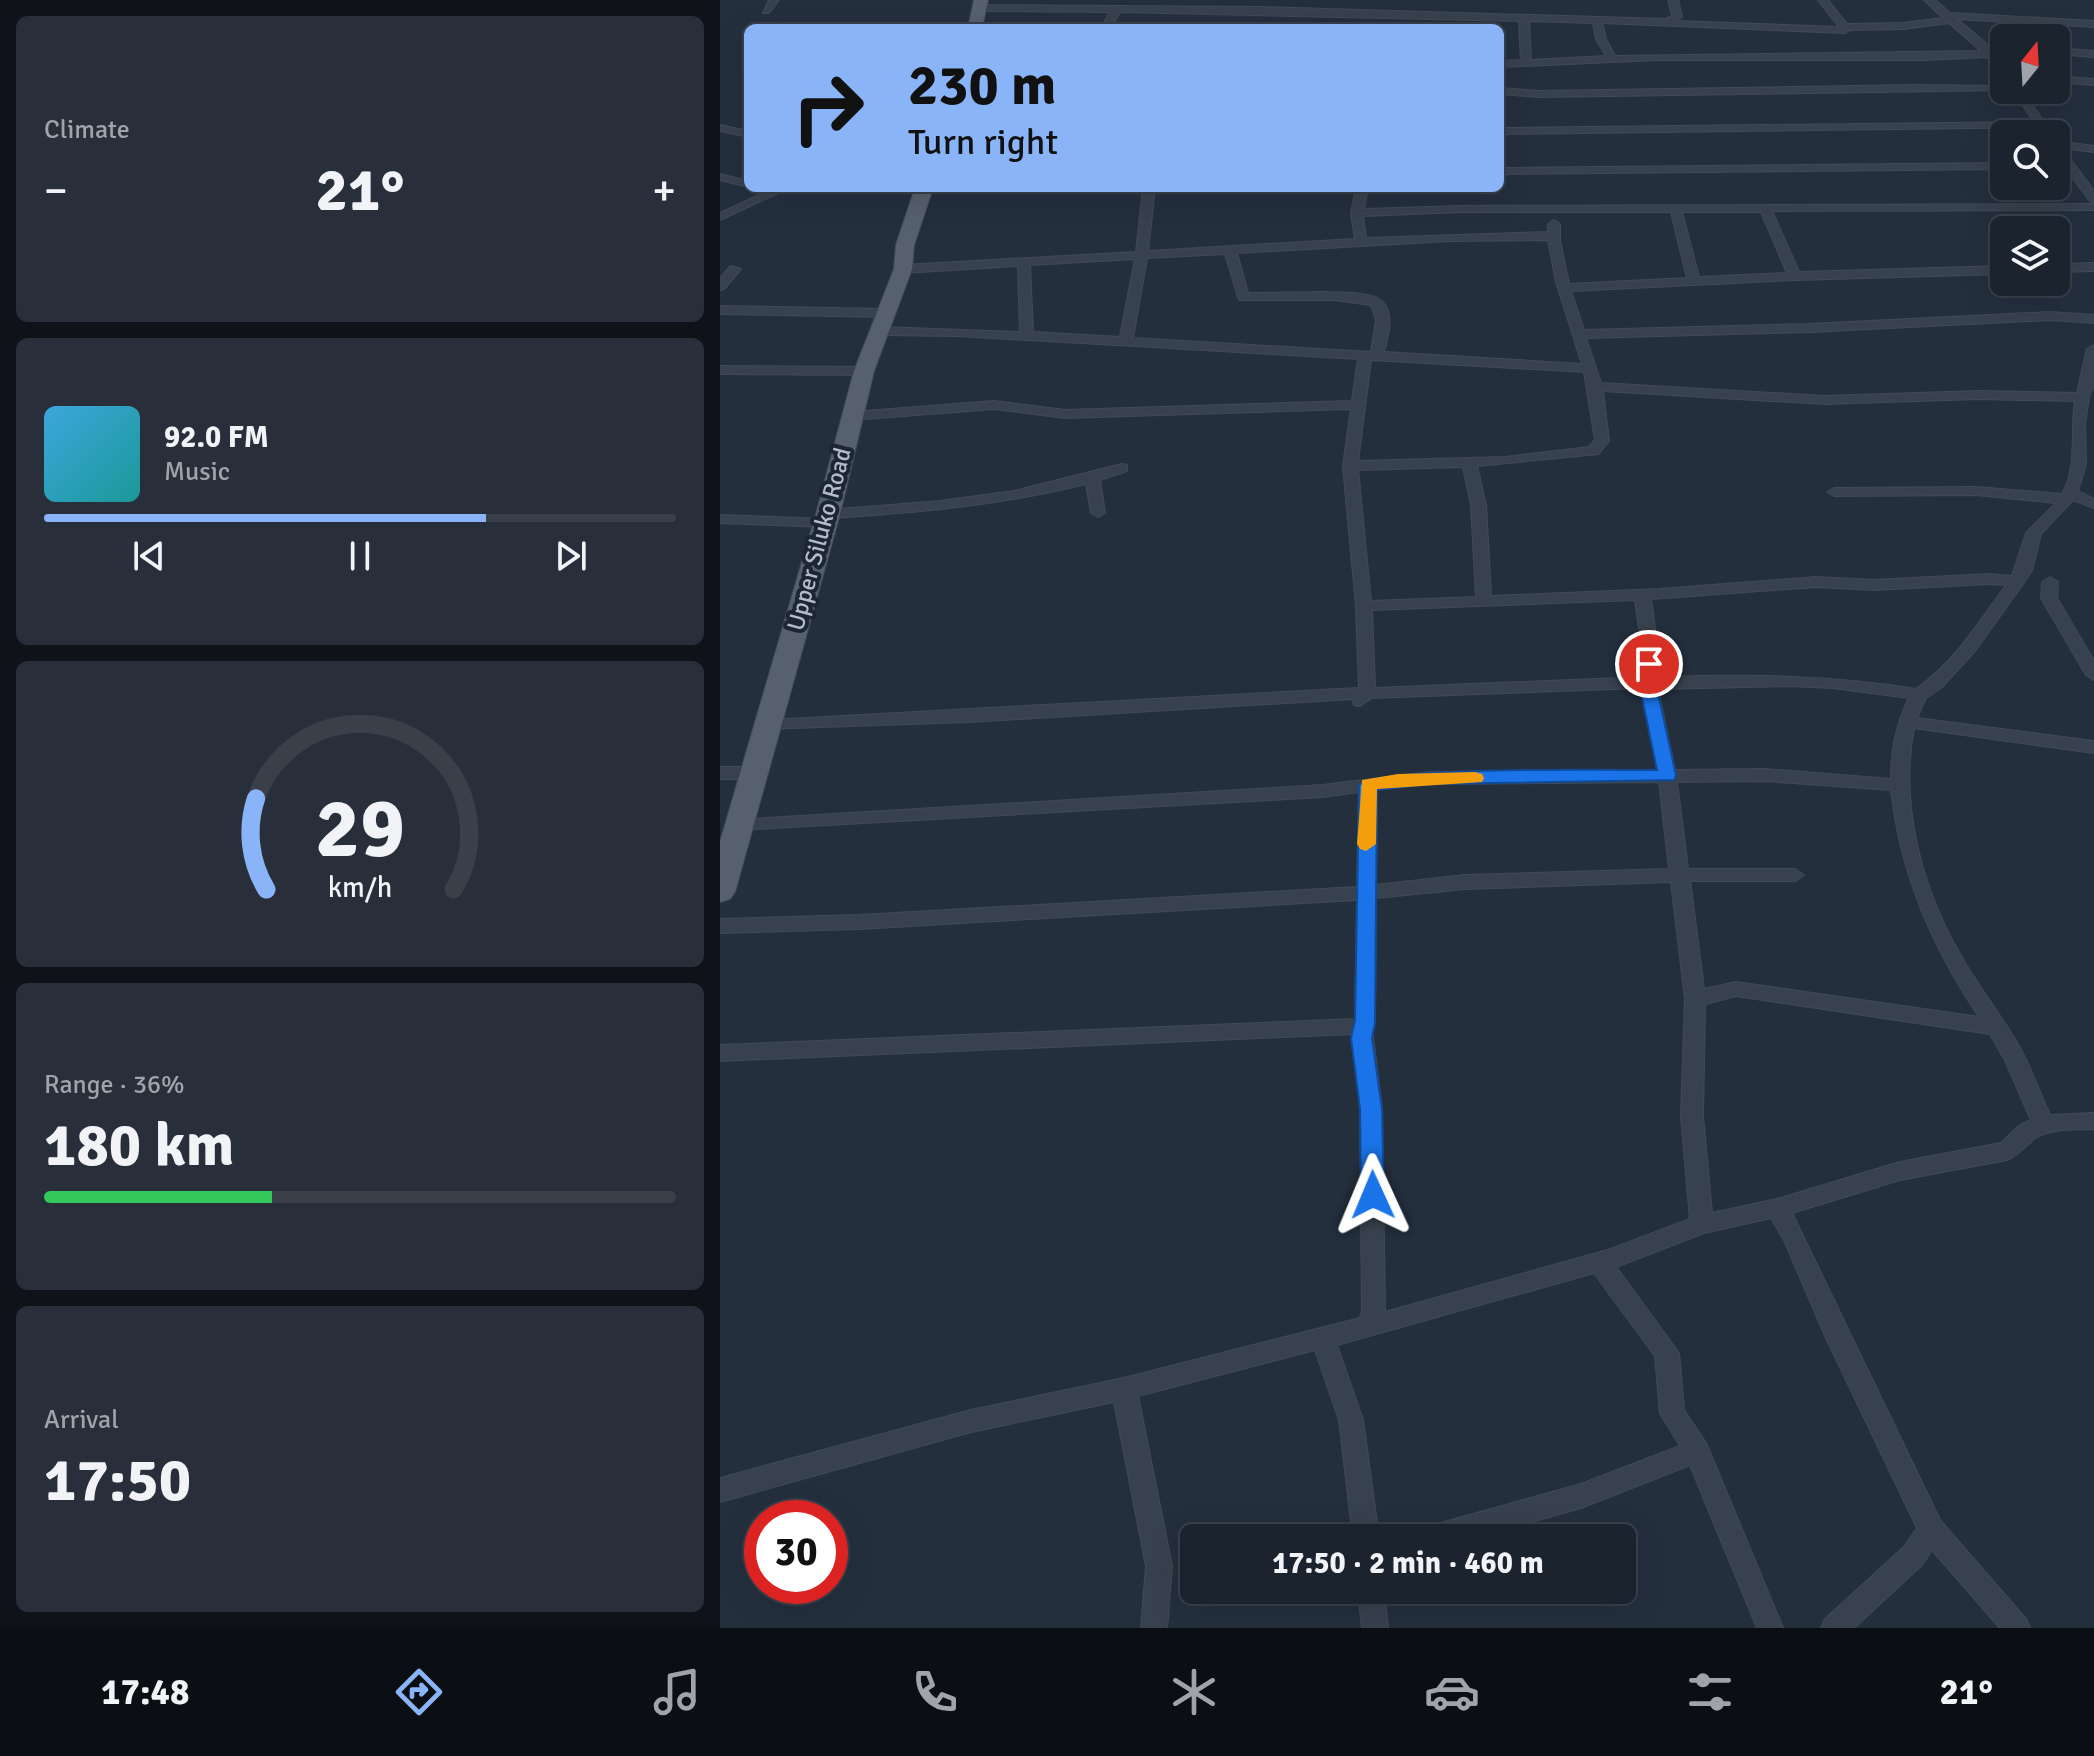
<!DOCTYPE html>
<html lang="en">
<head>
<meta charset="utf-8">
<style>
	body { margin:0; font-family:Signika,sans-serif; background:#282f3a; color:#f1f3f6; height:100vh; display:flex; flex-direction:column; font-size:30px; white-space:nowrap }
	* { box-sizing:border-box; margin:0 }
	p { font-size:26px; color:#a0a4aa }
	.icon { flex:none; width:44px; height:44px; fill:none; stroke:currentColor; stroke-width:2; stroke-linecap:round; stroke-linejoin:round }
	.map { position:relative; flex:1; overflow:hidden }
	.panel { display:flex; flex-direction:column; gap:16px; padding:16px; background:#0f1319; width:720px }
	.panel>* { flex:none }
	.top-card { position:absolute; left:24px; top:24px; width:760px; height:168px; border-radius:12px; box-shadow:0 8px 32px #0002,0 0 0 2px #39404a; background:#8ab4f8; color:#111; overflow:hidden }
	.needle { width:52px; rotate:18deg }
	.tools { position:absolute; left:1270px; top:24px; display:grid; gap:16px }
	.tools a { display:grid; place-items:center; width:80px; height:80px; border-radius:12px; background:#1b232e; box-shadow:0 8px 32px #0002,0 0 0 2px #39404a; font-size:40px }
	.speed { position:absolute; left:24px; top:1500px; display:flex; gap:16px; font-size:40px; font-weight:700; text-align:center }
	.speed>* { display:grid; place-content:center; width:104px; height:104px; border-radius:50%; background:#1b232e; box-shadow:0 8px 32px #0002,0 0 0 2px #39404a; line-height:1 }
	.speed .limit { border:12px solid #d22; background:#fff; color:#111 }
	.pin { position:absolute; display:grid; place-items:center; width:68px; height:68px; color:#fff; margin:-34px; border:4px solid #fff; border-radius:50%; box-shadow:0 2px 8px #0007 }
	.me { position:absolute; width:88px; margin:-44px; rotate:359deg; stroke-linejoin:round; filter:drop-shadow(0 0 6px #0008) }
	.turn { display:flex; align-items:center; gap:28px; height:168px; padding:0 32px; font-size:36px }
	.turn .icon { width:104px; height:104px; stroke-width:2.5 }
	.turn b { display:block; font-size:56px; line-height:68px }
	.big { font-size:60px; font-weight:700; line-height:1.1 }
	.panel .widget { flex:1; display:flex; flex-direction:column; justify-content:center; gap:12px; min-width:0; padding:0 28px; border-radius:12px; background:#282f3a }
	.panel .dial { align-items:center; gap:0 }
	.dial svg { height:208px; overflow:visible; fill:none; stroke:#39404a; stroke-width:7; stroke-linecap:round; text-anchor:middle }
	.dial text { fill:#f1f3f6; stroke:none }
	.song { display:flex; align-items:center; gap:24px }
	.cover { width:96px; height:96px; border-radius:12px; background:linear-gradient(135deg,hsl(200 70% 55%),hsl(180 70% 35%)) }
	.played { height:8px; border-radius:4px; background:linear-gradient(90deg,#8ab4f8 70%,#39404a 70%) }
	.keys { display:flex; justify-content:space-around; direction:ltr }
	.heat { display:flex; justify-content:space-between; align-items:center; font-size:44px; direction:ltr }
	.charge { height:12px; border-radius:6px; background:linear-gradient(90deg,#34c759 36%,#39404a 0) }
	.trip { position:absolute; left:460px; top:1524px; width:456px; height:80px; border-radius:12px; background:#1b232e; box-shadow:0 8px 32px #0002,0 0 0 2px #39404a; font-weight:700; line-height:80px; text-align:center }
	.tabs { display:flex; height:128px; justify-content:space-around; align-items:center; background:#0b0e12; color:#a0a4aa }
	.tabs .icon { width:56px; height:56px }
	.tabs .on { color:#8ab4f8 }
	.tabs b { font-size:36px; color:#f1f3f6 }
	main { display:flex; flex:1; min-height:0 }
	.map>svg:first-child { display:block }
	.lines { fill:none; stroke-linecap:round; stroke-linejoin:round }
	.street-casing { stroke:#414a57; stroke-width:2 }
	.primary-casing { stroke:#414a57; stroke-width:2 }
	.street { fill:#38414e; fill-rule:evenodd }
	.primary { fill:#56606e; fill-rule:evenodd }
	.route { fill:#1a73e8; stroke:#114b97; stroke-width:2 }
	.slow { fill:#f59e0b }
	.labels { text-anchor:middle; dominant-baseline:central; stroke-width:8; stroke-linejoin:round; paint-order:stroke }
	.street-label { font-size:24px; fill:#b4bcc9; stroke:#1d2633 }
</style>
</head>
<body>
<main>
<section class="panel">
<div class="widget"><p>Climate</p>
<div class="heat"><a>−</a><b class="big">21°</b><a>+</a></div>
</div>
<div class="widget">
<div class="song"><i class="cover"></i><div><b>92.0 FM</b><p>Music</p></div></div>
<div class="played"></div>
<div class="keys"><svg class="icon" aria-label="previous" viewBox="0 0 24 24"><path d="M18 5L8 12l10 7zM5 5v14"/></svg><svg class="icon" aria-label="pause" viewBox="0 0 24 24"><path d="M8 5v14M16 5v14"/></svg><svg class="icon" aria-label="next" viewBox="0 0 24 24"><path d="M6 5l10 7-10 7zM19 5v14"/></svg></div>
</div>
<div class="widget dial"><svg viewBox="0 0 100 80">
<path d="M14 69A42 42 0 1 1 86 69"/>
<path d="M14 69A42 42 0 0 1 10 34" stroke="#8ab4f8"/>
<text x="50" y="56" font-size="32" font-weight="700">29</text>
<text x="50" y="72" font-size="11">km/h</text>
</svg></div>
<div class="widget"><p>Range · 36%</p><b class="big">180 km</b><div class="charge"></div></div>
<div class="widget"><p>Arrival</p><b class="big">17:50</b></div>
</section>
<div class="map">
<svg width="1374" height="1628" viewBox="0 0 1374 1628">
	<rect width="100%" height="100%" fill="#242f3e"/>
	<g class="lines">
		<defs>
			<path id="street" d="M49,0h10l-10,13h-6z
				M948,0h10l4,17 -6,4 163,6 -21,-27h10l19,24 56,-1 40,-5 -19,-18h11l15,13 144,8v6l-137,-8c15,14 47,33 47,55l-17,-17 -61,3h-268l-158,7v-6l21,-1 -2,-39 -399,-9 -9,16h-10l9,-16 -131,-1 -5,-3 5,-3 280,2 406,12 7,-3zM809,21l64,2 3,16 10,17 -75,4zM882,23l243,10 5,-3 53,-1 46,-6 32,28 -366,5 -9,-17z
				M1336,48l38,3v6l-38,-3z
				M1336,76l38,3v6l-38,-3z
				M1193,85l91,1v4h4l-469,7 -39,-3v-6l39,3z
				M1292,90h10l24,35 -1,2 -545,7v-6l534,-6z
				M0,125l28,6v6l-28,-6z
				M1336,141l38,5v6l-32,-4 32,43v11l-4,-1 -34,-45z
				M1284,163v6l-504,5v-6z
				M0,174l28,7v6l-28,-7z
				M54,188h15l-69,32v-7z
				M423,188h12l-7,63 207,-12 -4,-26 5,-25h12l-4,21 97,-3 633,-2v6l-322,1 27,61 205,-6v8l-209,6 -224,11 13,39 226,-6 240,-12 44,3v8l-44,-3 -240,12 -224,6 15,45 223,13 155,-5 98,2 10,-44 7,-4v40l-5,12 -4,27 1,40 -8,27 16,8v9l-21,-8 -32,34 -9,36 -9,14 -48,67 -34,37 -15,10 -9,20 177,23v12l-180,-25c-15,77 8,161 47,228 18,32 41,60 59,92 12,22 20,45 30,67l44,-2v16c-17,1 -42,-1 -57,8 -11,7 -17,18 -30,23l-107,20 -108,33 148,307 86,99 4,9h-30l-68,-78 -10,15 -68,63h-33l4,-9 79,-72 13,-19 -91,-190 -42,-98 -13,-22 -67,15 -88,34 63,86 5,57 22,33 77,185h-26l-67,-163 -109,43 -107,30h-57l4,-9 9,-3 151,-42 99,-38 -20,-33 -5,-57 -61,-83 -257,72 26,75 16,118h-26l-14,-118 -24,-70 -177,46 34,170 -5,62h-26l5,-62 -32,-164 -143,30 -251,70v-24l251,-68 153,-32 236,-60 2,-8 -2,-201 -7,-75 -633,27v-16l635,-26 2,-119 -498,29 -139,4v-14l139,-4 498,-28 2,-95 -36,5 -584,33 -9,-6 3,-4 590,-35 106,-13 228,-2 -16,-82 -269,10 -12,8 -6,-1 -1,-6 -384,23 -207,7 -3,-4 3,-4 6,-1 591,-32 -3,-82 -13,-140 8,-57 -286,9 -71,-9 -142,11 -7,-4 7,-4 142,-11 71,9 287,-9 6,-42 -400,-23 -78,-1 -6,-4 6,-4 140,5 -2,-66 -115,7 -6,-4 6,-4 233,-13zM741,212h210l16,66 -118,6 -9,-43v-17l-6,-4 -6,4v8l-182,6 -3,-22zM962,212h79l26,61 -88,4zM828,240l8,42 26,82 -198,-12c4,-14 12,-42 -5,-53 -19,-12 -104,-5 -131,-6l-11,-40 212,-12zM505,254l14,46h95l37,5 5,15 -5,32 -238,-14 14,-80zM415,259l-15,78 -87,-5 -3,-67zM651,360l213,12 11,68 -6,7 -84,10 -147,4zM883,391l221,13 155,-5 96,2c-5,30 3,66 -13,93l-86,-7 -142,1 -7,4 7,4 142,-1 80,8 -30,30 -14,43 -23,-2 -115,6 -58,-3 -156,12 -169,7 -5,-91 -9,-39 121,-12 11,-13zM743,467l8,38 5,92 -105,4 -13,-131zM1269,584l17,1c-27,37 -52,78 -90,104 -85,-14 -168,-15 -254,-12l-1,-4 -10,-74 165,-12 58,3zM915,600l11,77 -271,11 -3,-78zM1069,686l44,2 76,10c-13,27 -18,51 -18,81l-126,-10 -90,1 -17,-81zM1045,781l126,9c10,86 41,156 88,227l-243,-35 -32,7 -14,-108h105l9,-6 -9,-6h-107l-11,-87zM939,782l10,87 -204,6 -89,10 1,-96 52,-5zM951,882l14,117 -4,117 9,103 -79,30 -226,63 -3,-203 -10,-81 3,-5 1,-125 89,-9zM1016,996l254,38 15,26 26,60 -12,6 -18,17 -101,19 -123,37 -65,14 -9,-97 2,-112z
				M1374,263v8l-38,1v-8z
				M11,266l10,3 -17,20 -4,1v-12z
				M0,306l167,3 6,4 -6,4 -167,-3z
				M0,366l144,1 7,4 -7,4 -144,-1z
				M402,464l5,1v6l-27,9 5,33 -7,4 -7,-4 -5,-29c-85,21 -171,29 -258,34l-7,-4 7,-4 112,-9 74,-10z
				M0,515l104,4 7,4 -7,4 -104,-4z
				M1330,577l8,5 -1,16 37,63v19l-8,-5 -45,-77 1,-16z
				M0,767h35l9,6 -9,6h-35z
				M638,1590h26l4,38h-26z"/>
			<path id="primary" d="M254,0h14l-6,28h-14z
				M195,188h18l-19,57 -2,24 -38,102 -34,143 -105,378 -5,7 -10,3v-60l96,-328 38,-143 40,-102 2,-24z"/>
		</defs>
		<use href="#street" class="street-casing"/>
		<use href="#primary" class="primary-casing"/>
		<use href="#street" class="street"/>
		<use href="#primary" class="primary"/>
	</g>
	<path class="route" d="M929,659l8,5 8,20 -8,5 19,86 -2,5 -245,4 -52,6 -2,233 -3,15 10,71 2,86 -4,7 -7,3 -8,-3 -4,-7 -1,-86 -9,-71 4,-18 4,-235c16,-19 259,-15 298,-15l-18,-87 7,-4 -5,-15z"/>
	<path class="slow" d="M755,772l7,2 2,4 -2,4 -105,7 -1,55 -10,7 -6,-2 -3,-5 5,-64 36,-6z"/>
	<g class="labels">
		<g class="street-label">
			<text transform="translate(99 539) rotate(-75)">Upper Siluko Road</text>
		</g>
	</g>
</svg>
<div class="tools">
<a><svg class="needle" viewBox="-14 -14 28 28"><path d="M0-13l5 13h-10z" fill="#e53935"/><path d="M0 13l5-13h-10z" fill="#a0a4aa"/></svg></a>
<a><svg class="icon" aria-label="search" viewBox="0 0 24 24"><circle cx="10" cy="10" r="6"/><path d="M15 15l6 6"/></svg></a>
<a><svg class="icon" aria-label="layers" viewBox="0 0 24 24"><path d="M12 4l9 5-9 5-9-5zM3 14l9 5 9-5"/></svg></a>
</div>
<div class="speed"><div class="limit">30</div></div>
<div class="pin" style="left:929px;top:664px;background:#d93025"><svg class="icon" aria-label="arrive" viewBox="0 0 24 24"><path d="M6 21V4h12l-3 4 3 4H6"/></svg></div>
<svg class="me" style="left:653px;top:1195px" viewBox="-20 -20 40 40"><path d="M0-17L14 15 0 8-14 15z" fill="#1a73e8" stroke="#fff" stroke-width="4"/></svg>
<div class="trip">17:50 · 2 min · 460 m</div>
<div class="top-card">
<div class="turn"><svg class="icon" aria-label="right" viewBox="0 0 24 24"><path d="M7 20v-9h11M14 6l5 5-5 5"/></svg><div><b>230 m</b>Turn right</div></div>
</div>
</div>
</main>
<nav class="tabs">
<b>17:48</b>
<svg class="icon on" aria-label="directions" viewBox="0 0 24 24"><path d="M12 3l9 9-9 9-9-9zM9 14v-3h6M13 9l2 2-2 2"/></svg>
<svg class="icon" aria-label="music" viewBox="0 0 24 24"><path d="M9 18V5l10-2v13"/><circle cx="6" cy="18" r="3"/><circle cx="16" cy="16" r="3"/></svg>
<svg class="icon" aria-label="phone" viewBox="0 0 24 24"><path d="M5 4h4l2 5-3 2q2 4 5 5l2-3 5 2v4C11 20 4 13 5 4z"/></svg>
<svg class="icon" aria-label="climate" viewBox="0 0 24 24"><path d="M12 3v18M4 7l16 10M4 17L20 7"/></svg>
<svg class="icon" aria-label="car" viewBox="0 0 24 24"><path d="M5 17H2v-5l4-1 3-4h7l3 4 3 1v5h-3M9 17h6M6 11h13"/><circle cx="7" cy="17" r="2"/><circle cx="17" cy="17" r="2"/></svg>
<svg class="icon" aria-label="filters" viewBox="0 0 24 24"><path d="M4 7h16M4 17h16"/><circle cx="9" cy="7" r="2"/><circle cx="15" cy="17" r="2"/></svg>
<b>21°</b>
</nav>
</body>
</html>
